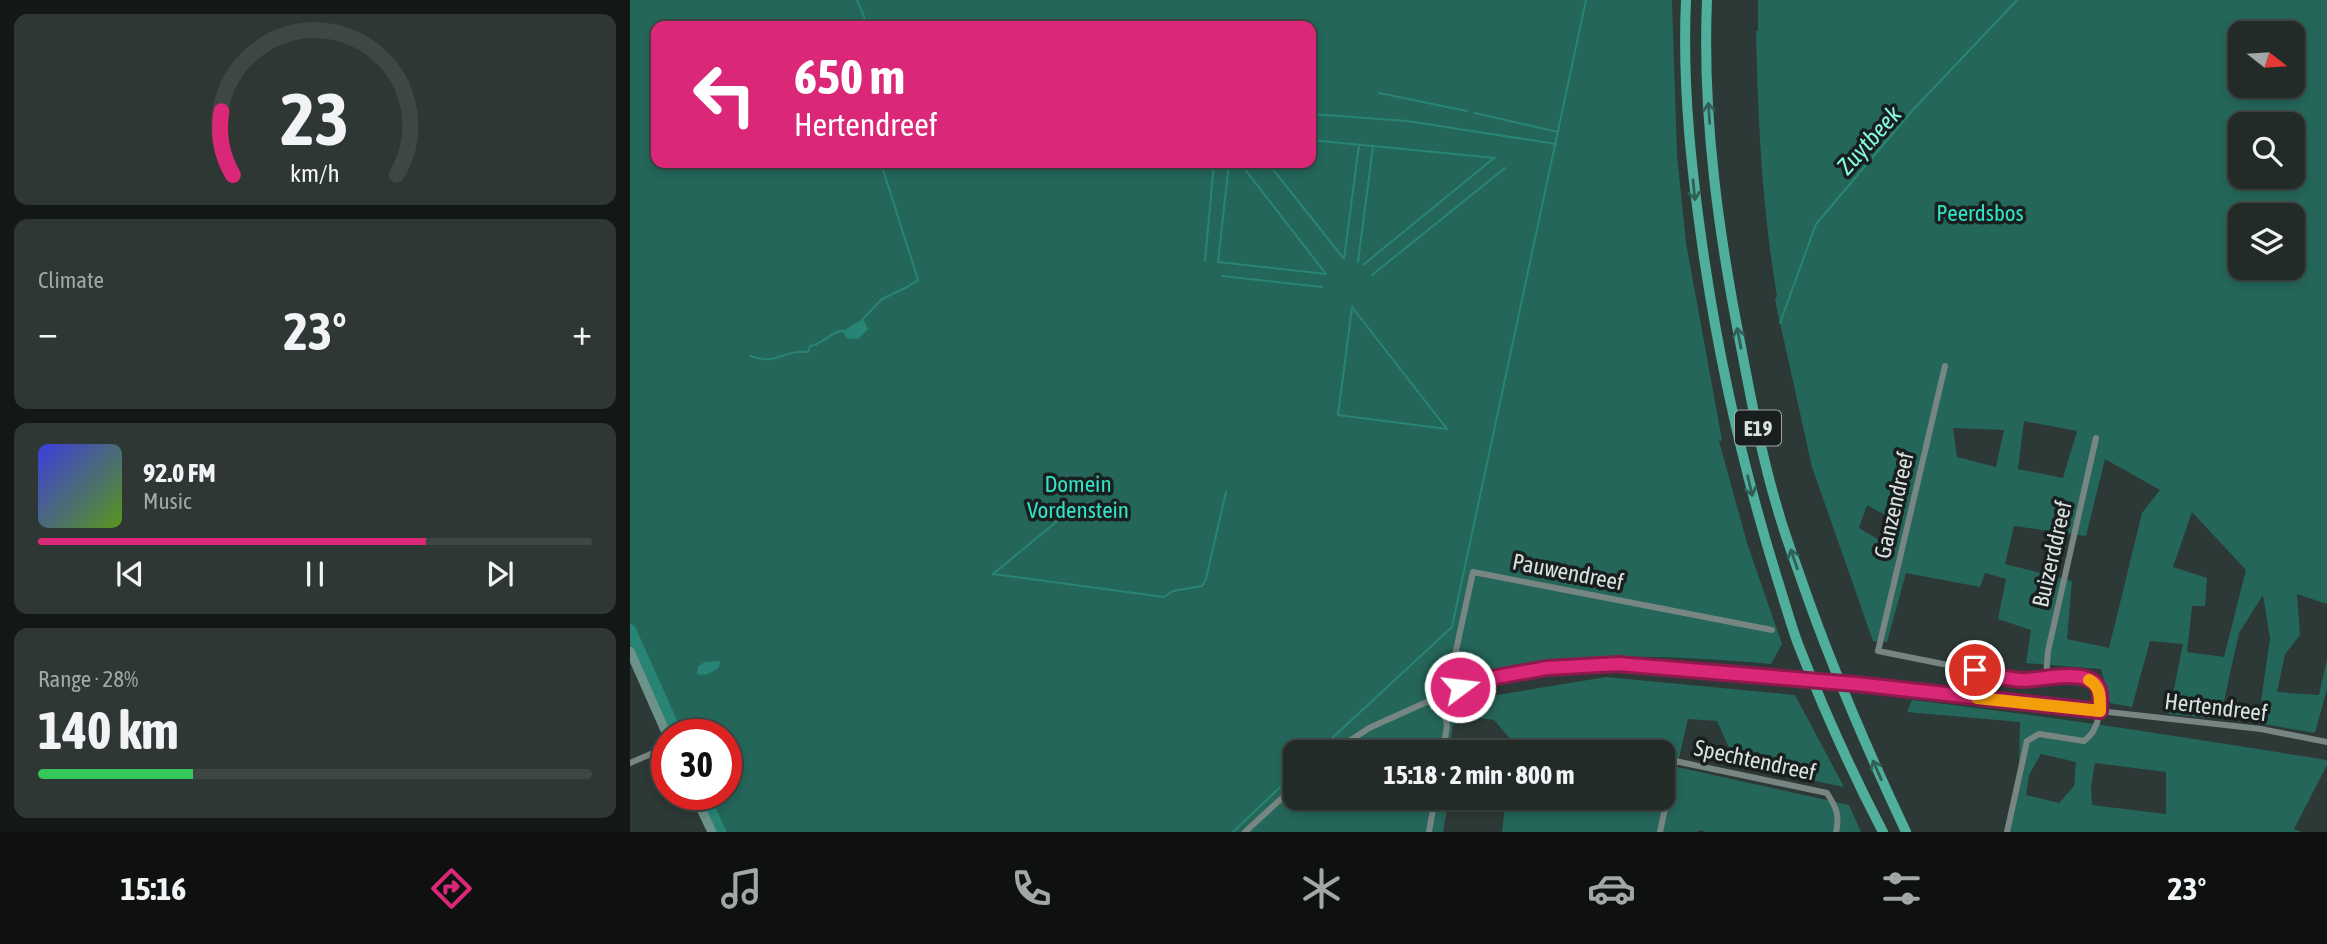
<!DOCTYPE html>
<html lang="en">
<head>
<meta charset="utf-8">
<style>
	body { margin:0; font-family:"Asap Condensed",sans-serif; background:#2e3734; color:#f1f3f6; height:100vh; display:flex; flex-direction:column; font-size:26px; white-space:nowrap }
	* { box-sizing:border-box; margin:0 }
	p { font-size:23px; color:#a2a7a8 }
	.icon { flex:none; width:38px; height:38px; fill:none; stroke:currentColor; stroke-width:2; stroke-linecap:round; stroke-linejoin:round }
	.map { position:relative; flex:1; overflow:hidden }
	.panel { display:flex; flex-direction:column; gap:14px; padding:14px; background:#131816; width:630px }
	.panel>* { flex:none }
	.banner { position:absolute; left:21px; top:21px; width:665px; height:147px; border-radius:14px; box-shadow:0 4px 10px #0003,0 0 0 2px #3f4745; background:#db2777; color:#fff; overflow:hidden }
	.needle { width:46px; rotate:107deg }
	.controls { position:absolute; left:1598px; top:21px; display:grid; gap:14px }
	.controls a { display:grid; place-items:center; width:77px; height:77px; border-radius:14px; background:#222b28; box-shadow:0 4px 10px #0003,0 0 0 2px #3f4745; font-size:35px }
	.speed { position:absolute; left:21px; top:719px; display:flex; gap:14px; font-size:35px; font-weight:700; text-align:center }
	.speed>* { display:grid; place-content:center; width:91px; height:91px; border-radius:50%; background:#222b28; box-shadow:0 4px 10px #0003,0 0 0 2px #3f4745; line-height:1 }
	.speed .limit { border:10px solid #d22; background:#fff; color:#111 }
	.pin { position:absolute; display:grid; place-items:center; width:60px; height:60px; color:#fff; margin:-30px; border:4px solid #fff; border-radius:50%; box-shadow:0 2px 7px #0007 }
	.me { position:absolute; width:77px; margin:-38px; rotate:75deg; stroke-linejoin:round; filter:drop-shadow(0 0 5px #0008) }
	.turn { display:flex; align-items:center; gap:24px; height:147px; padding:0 28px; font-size:32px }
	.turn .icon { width:91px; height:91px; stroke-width:2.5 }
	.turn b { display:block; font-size:49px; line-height:60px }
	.big { font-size:52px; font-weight:700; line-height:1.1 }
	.panel .widget { flex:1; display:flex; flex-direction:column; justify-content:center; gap:10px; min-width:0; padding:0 24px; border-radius:14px; background:#2e3734 }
	.panel .dial { align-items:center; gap:0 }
	.dial svg { height:182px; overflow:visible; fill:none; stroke:#3f4745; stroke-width:7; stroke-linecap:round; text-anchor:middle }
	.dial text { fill:#f1f3f6; stroke:none }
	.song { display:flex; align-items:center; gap:21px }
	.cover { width:84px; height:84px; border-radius:10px; background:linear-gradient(135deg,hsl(240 70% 55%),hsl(90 70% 35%)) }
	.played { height:7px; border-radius:4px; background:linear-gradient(90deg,#db2777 70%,#3f4745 70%) }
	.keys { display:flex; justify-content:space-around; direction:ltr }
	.heat { display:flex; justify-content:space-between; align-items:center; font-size:38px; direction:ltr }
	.charge { height:10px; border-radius:5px; background:linear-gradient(90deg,#34c759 28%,#3f4745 0) }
	.trip { position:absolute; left:653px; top:740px; width:392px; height:70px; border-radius:14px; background:#222b28; box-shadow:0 4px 10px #0003,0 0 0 2px #3f4745; font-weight:700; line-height:70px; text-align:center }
	.tab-bar { display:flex; height:112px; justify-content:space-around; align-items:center; background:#0e1110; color:#a2a7a8 }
	.tab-bar .icon { width:49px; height:49px }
	.tab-bar .current { color:#db2777 }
	.tab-bar b { font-size:32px; color:#f1f3f6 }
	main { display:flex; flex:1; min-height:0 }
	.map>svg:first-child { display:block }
	.green { fill:#25665a; fill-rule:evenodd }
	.water { fill:#288575 }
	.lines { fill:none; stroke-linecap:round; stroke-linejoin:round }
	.stream { stroke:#288575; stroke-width:2 }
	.river { stroke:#288575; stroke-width:12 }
	.street { stroke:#788683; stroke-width:6 }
	.secondary { stroke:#6c928a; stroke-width:9 }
	.highway { stroke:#4fae9c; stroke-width:10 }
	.oneway { stroke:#315f57 }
	.route-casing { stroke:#8e194d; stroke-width:18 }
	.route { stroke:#db2777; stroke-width:12 }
	.slow { stroke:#f59e0b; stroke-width:12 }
	.labels { text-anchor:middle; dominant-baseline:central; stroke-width:7; stroke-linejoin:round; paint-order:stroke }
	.shield { fill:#191f1e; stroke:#a0a8a6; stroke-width:2 }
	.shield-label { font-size:21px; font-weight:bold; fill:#dae2e0 }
	.park-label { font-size:23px; fill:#31e2c7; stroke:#191f1e }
	.street-label { font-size:23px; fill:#dae2e0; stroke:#191f1e }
	.water-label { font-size:24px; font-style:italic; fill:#85fbe4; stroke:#191f1e }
</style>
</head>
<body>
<main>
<section class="panel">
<div class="widget dial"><svg viewBox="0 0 100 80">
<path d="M14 69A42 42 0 1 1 86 69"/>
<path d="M14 69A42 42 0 0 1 9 41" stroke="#db2777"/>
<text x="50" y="56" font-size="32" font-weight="700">23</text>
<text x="50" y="72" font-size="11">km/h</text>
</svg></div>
<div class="widget"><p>Climate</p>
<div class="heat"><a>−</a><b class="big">23°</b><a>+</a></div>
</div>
<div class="widget">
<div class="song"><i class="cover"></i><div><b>92.0 FM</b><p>Music</p></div></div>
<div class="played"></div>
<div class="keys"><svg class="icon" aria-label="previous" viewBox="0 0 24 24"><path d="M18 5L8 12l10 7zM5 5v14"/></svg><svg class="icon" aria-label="pause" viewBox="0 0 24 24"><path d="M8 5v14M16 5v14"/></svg><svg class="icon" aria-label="next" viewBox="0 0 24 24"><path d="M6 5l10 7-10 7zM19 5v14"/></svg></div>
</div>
<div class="widget"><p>Range · 28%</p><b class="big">140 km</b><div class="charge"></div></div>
</section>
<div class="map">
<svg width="1697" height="832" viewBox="0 0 1697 832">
	<rect width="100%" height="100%" fill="#2d3936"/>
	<path class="green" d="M0,0h1042l5,155 9,88 36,197 -3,1 28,102 35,101 -11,20c-107,-9 -220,-16 -323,21l-8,28 57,-18 109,-18 189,18 49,92 -107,-22 -20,-44 -29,-2 -11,48 172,38 12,27h-156l-4,-2 -4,2h-195l4,-34h156v-46h-144v-4l-24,-28 -20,-3 -21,8 -4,27h-154v46h154l-6,34h-723l-17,-37 23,-1v-59h-50l-46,-100zM26,26h655v137h-655z
		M1128,0h569v604l-30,-10 3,41 -15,19 -8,38 42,3 8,-36v30l-12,44 -57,-10 12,-85 -7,-43 -24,38 -19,86 -51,-5 14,-70 -33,-3 -18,66 -22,-4 -9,-34 -75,-6 5,-33 -33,-11 8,-40 -21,-6 -5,14 -74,-14 -19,69 -14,-1 -61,-174 -37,-167 2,-4c-15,-88 -19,-175 -21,-265h2zM1610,33h52v53h-52zM1610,124h52v53h-52zM1610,215h52v53h-52zM1394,421l53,10 -14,47 -45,-9zM1323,428l51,2 -8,37 -39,-10zM1475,459l55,31 -18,23 -33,135 -42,-9 5,-58 -67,-17 9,-38 72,10zM1237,505l33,18 -9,24 -32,-19zM1562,512l54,58 -22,87 -37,-5 5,-46h13l2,-28 -34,-11z
		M1282,700c139,16 277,38 415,60v5l-33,64 7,3h-294l12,-60 1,-50 -113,-10zM1411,754l35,8 -2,24 -15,17 -33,-8 3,-20zM1465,763l71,9v42l-74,-9 -1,-18z"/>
	<path class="water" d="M233,319l5,10 -10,10 -12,-1 -3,-7z
		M90,661l-1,6c-8,6 -12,9 -22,7l1,-8 7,-4z"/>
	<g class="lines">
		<path class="stream" d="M227,0l11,26
			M749,93l88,18
			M845,113l83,19
			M681,114l96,7 149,23
			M681,140l184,18
			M599,163l-11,99 108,12 -86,-111
			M638,163l76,96 15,-114
			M575,261l9,-98
			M728,262l15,-116
			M733,265l131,-107
			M742,275l133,-107
			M592,276l100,11
			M722,307l95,122 -109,-14z
			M233,319l19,-20 25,-12 11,-7 -37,-117
			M1150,323l36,-99 95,-112 106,-112
			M120,356c27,10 34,-7 58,-4l2,-6c13,-1 20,-15 33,-15
			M443,508l-80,66 171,23 9,-6 29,-5 4,-7 20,-87
			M687,752l135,-125 134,-627
			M603,832l62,-59"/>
		<path class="river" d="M0,630l47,105
			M73,794l17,38"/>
		<path class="street" d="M1315,366l-67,285 145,29 57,-3 15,7c8,18 6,45 -11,57l-45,-7 -12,7 -20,91
			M1416,677l2,-26 48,-213
			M830,687l-6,-21 1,-11 18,-83 299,58
			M810,695l7,30 -4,27
			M703,752l36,-24 91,-41 36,-10 51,-9 71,-4 238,20 405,45 66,13
			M0,763l37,-16
			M615,832l50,-46
			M799,832l6,-34
			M1030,832l15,-71 152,32c9,14 13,22 9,39"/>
		<path class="secondary" d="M0,651l37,84
			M64,794l18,38"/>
		<path class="highway" d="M1056,0c-4,88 6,177 19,264 16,106 40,211 72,314 7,22 13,44 21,66 25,64 53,127 85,188
			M1077,0c-5,118 12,237 35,352 10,52 20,105 35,155 6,22 14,44 22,66 30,88 67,174 107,259"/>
	</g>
	<defs><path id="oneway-shaft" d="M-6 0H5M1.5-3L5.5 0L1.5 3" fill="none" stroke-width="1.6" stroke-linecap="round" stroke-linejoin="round" transform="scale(1.75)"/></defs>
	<g class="oneway">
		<use href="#oneway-shaft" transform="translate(1079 113) rotate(-94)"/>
		<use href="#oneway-shaft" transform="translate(1064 190) rotate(84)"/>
		<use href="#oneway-shaft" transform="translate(1109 338) rotate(-101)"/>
		<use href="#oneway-shaft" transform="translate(1120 486) rotate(77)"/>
		<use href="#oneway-shaft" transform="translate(1164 559) rotate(-109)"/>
		<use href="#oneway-shaft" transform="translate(1247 770) rotate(-114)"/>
	</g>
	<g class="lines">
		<defs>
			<path id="route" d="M830,687l36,-10 51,-9 71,-4 238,20 244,27c0,-8 2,-20 -4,-27 -13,-15 -55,-4 -72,-4 -16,0 -34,-6 -49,-10"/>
		</defs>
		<use href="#route" class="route-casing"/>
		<use href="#route" class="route"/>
		<path class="slow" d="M1347,698l123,13c0,-13 1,-24 -11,-31"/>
	</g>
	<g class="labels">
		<rect class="shield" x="1105" y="410.5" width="46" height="35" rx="5"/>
		<g class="shield-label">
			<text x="1128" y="428">E19</text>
		</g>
		<g class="park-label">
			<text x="1350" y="213">Peerdsbos</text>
			<text x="448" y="484">Domein<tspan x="448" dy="26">Vordenstein</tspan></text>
		</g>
		<g class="street-label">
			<text transform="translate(1264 505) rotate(-77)">Ganzendreef</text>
			<text transform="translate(1422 554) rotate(-77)">Buizerddreef</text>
			<text transform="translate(938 572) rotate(11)">Pauwendreef</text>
			<text transform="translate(1586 707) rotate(7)">Hertendreef</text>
			<text transform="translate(1125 760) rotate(12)">Spechtendreef</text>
		</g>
		<g class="water-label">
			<text transform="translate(1239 140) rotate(-48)">Zuytbeek</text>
		</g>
	</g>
</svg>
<div class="controls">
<a><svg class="needle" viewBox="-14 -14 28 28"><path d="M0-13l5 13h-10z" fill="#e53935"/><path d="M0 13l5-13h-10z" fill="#a2a7a8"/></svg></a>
<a><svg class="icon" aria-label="search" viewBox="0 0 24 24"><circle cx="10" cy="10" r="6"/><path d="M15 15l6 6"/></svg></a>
<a><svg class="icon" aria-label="layers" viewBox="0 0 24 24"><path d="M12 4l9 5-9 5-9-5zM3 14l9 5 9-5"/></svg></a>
</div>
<div class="speed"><div class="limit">30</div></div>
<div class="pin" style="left:1345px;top:670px;background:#d93025"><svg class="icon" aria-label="arrive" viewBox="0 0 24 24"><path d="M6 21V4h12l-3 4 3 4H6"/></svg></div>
<svg class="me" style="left:830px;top:687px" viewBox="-20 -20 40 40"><circle r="17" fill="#db2777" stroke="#fff" stroke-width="3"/><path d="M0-11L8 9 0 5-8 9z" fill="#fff"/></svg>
<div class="trip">15:18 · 2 min · 800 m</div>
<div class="banner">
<div class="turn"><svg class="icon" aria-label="left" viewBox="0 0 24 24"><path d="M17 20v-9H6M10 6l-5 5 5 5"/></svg><div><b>650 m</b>Hertendreef</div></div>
</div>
</div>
</main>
<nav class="tab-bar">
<b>15:16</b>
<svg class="icon current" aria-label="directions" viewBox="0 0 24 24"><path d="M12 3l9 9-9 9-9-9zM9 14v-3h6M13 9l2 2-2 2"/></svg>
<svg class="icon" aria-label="music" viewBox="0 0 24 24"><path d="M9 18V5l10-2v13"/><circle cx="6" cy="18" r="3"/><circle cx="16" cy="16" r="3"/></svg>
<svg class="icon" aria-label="phone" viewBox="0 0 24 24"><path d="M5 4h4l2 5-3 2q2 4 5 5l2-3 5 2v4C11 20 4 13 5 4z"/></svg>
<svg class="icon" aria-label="climate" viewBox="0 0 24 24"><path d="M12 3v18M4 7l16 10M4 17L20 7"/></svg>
<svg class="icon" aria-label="car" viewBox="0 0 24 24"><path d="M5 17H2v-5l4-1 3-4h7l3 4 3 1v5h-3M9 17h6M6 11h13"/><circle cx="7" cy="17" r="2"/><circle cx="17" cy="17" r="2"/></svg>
<svg class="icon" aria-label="filters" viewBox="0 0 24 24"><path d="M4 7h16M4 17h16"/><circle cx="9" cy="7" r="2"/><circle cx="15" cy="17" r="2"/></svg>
<b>23°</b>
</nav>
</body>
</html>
